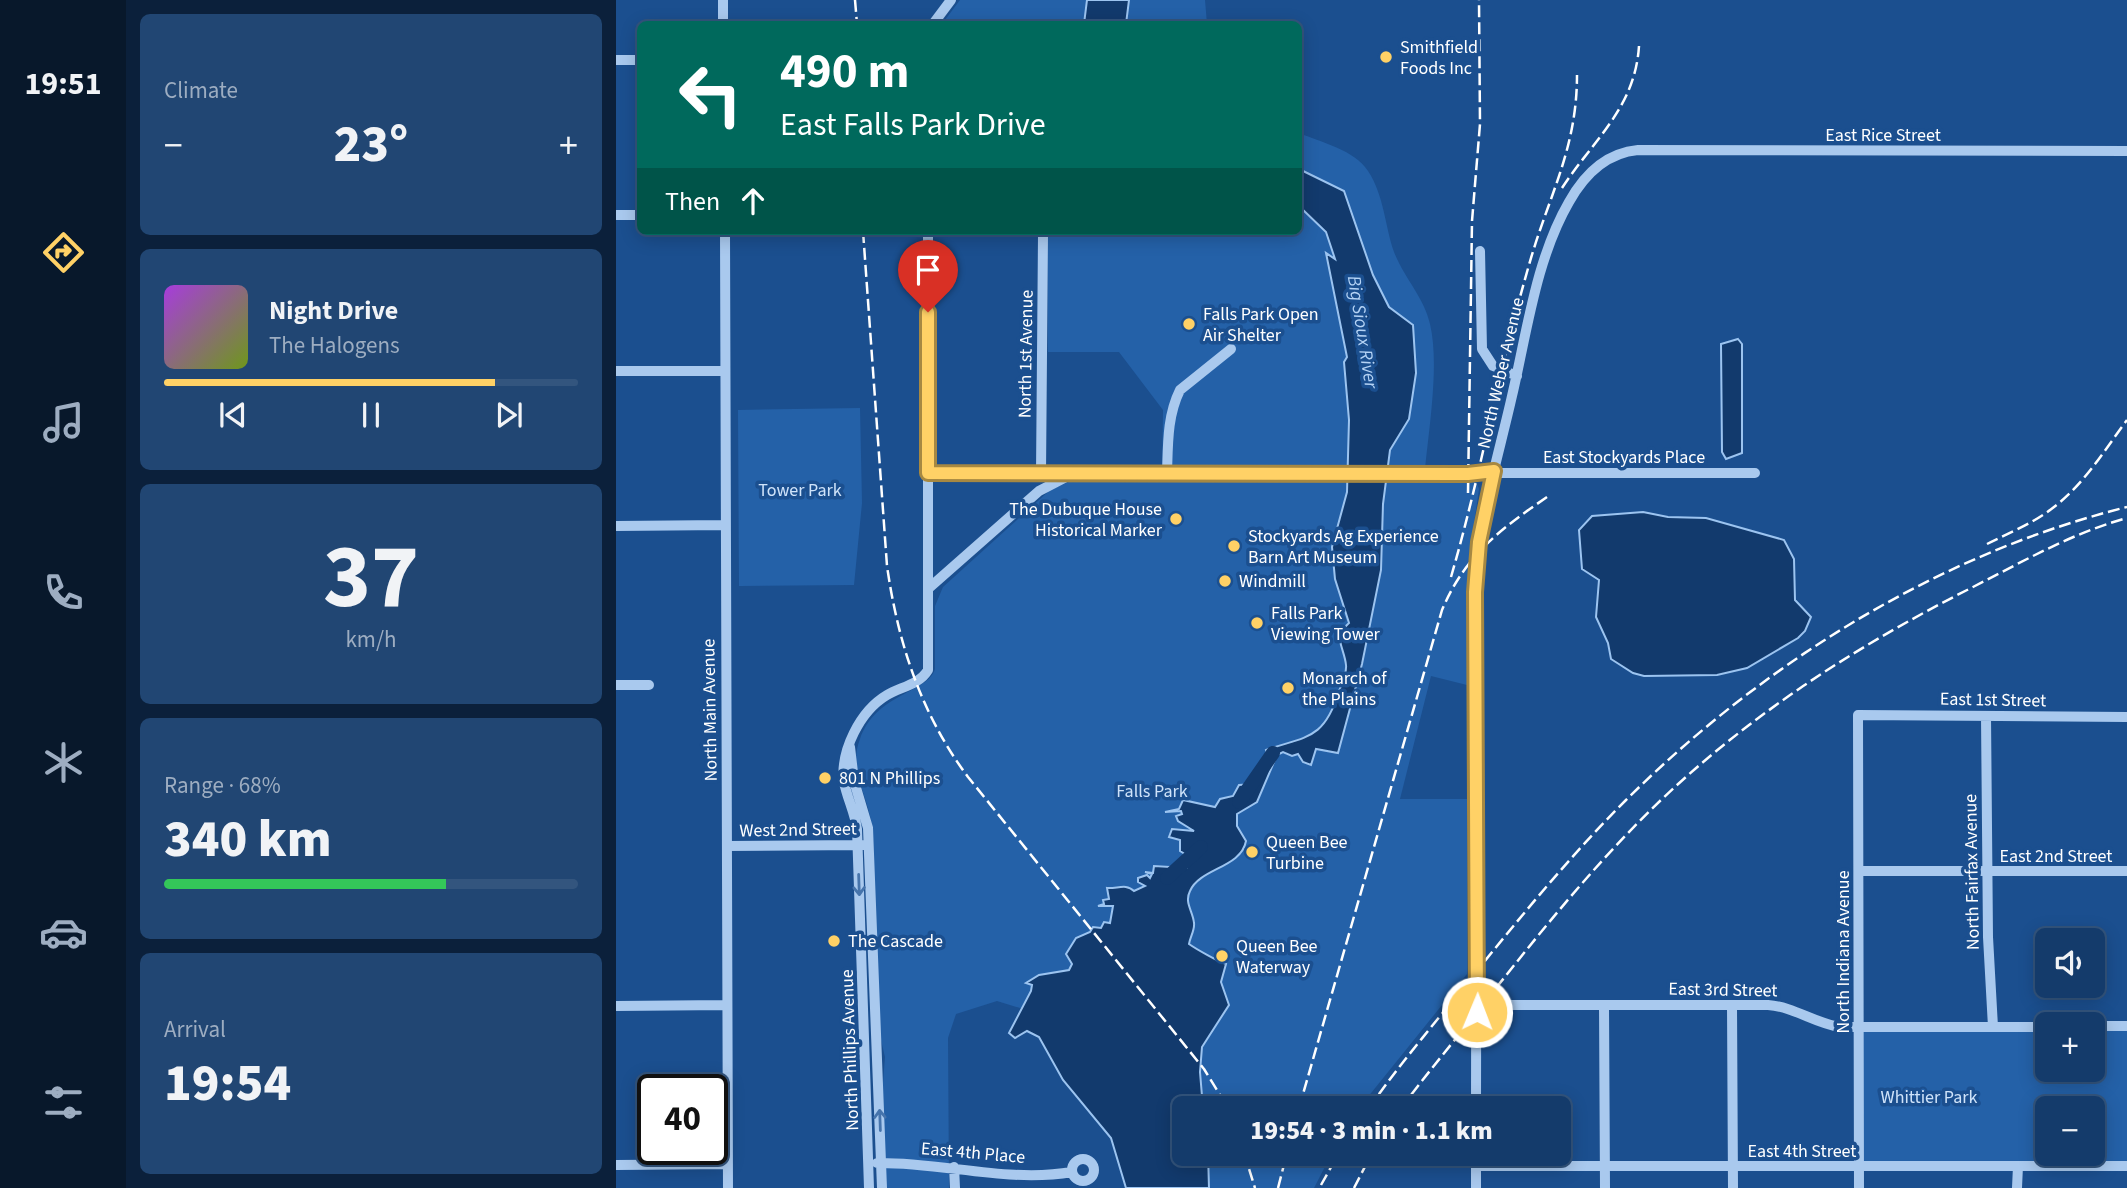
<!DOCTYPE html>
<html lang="en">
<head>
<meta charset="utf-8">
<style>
	body { margin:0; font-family:"Source Sans 3",sans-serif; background:#214673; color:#f1f3f6; height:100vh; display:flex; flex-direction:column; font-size:26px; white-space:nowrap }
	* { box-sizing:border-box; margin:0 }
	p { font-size:23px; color:#9dadc1 }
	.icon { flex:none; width:38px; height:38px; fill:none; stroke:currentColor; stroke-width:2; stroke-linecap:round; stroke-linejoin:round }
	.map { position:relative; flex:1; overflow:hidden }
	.panel { display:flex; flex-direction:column; gap:14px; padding:14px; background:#0b203b; width:490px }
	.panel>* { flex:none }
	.guide { position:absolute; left:21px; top:21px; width:665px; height:214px; border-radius:10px; box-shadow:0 4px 18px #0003,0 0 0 2px #33557e; background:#00695c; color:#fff; overflow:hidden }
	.fabs { position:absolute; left:1419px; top:928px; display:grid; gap:14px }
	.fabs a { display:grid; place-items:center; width:70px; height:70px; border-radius:10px; background:#143b6b; box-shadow:0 4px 18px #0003,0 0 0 2px #33557e; font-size:35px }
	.speed { position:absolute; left:21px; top:1074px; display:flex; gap:14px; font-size:35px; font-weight:700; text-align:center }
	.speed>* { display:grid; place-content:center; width:91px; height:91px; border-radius:50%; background:#143b6b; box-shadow:0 4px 18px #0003,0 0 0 2px #33557e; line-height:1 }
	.speed .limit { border:4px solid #111; border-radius:10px; background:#fff; color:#111 }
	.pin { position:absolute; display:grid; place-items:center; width:60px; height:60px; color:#fff; margin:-72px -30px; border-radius:50% 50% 50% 0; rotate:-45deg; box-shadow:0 0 7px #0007 }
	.pin .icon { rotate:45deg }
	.me { position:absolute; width:77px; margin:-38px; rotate:1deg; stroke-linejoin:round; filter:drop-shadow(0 0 5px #0008) }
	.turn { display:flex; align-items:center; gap:24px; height:147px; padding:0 28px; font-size:32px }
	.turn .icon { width:91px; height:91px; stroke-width:2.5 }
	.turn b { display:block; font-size:49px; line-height:60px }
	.then { display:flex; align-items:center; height:66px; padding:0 28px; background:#0003; gap:14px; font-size:26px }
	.big { font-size:52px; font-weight:800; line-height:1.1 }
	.panel .widget { flex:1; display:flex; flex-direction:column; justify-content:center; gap:10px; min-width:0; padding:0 24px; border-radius:10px; background:#214673 }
	.panel .dial { align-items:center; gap:0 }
	.dial b { font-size:91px; line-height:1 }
	.song { display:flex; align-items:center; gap:21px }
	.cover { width:84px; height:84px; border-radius:10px; background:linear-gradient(135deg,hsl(280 70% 55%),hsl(80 70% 35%)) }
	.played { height:7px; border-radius:4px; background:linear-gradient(90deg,#ffd166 80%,#33557e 80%) }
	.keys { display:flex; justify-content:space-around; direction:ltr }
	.heat { display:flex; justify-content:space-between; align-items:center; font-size:38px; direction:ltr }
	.charge { height:10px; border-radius:5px; background:linear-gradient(90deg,#34c759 68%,#33557e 0) }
	.trip { position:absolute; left:556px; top:1096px; width:399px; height:70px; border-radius:10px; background:#143b6b; box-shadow:0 4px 18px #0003,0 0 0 2px #33557e; font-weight:800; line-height:70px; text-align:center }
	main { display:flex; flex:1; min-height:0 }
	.dock { display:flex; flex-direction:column; width:126px; justify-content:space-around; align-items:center; background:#08182b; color:#9dadc1 }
	.dock .icon { width:49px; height:49px }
	.dock .selected { color:#ffd166 }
	.dock b { font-size:32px; color:#f1f3f6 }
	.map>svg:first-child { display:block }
	.green { fill:#2461a8; fill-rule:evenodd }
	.water { fill:#123a6d; stroke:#9cc4f0; stroke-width:2 }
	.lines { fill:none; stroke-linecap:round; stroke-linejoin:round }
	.river { stroke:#123a6d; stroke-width:14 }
	.minor { stroke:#a9c9ee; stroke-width:10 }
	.rail { stroke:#fff; stroke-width:2.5; stroke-dasharray:12 5; stroke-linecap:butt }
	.oneway { stroke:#4674ac }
	.route-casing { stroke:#a68842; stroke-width:18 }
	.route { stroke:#ffd166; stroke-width:12 }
	.poi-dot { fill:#ffd166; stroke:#1b4f8f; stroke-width:2.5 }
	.labels { text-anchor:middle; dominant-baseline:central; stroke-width:7; stroke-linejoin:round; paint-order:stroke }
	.poi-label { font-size:18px; fill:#fff; stroke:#1b4f8f; text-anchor:start }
	.street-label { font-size:18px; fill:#fff; stroke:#1b4f8f }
	.park-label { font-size:18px; fill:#cfe3fa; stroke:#1b4f8f }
	.water-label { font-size:19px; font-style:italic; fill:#b5d3f5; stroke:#1b4f8f }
</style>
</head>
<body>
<main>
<nav class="dock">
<b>19:51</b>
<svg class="icon selected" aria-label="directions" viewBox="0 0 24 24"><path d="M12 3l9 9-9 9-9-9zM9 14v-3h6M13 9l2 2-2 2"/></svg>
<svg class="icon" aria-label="music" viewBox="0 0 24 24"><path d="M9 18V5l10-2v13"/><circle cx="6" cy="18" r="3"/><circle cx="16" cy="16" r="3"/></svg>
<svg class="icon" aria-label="phone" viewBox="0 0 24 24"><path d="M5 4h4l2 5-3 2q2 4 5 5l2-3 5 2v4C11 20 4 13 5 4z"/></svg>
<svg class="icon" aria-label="climate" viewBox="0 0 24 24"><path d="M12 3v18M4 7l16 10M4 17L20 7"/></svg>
<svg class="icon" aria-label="car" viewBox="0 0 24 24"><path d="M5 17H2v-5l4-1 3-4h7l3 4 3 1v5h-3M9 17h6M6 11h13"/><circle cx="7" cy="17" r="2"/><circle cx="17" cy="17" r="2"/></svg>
<svg class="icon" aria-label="filters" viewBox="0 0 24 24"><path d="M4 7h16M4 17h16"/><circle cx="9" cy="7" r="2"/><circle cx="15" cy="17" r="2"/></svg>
</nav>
<section class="panel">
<div class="widget"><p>Climate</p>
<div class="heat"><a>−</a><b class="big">23°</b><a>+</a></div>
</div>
<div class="widget">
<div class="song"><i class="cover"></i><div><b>Night Drive</b><p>The Halogens</p></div></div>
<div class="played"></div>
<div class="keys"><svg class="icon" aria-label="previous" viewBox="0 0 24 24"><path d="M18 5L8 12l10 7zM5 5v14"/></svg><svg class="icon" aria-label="pause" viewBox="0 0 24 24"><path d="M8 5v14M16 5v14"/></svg><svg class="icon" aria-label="next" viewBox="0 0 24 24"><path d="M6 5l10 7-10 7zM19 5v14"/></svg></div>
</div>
<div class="widget dial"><b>37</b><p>km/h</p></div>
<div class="widget"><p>Range · 68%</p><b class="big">340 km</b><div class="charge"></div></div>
<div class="widget"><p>Arrival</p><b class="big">19:54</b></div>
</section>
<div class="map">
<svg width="1511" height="1188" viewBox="0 0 1511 1188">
	<rect width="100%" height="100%" fill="#1b4f8f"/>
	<path class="green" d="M344,0h245l2,24h-265z
		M683,133c21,9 56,17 69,38 16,24 17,55 26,81 10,26 30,45 36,72 10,42 -2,110 -6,155h51l4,10 -10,69 -2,127 -36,-9 -31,123h67v175l-108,134h-174v45h147l-18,35h-171l-90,-170 -56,-17 -41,13 -8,24 1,150h-64l-3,-93 3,-38 -5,-21c-2,-50 -4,-100 -6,-150 -1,-23 1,-48 -4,-70 -6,-27 -21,-49 -10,-77 16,-46 68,-46 75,-70v-63l8,-19 107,-97 21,-9h91l1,-71 -44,-58h-71v-118l-116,-3h366z
		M244,408l2,95 -8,82 -115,1 -1,-176z
		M1431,1026l1,43h45v-43h34v140h-268v-139zM1432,1108h45v45h-45z"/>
	<path class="water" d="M471,0h42l-3,24h-42z
		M683,169l45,22 29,84 16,32 24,18 3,48 -7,46 -19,31 -7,54 -2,66 -19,94 -24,89 -22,-4 -5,16 -8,-3 -5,-8 -6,2 -9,-4 -6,3 -20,47 -20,12v12l9,15c-5,27 -46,27 -56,50 -6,12 3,20 4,32 1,7 -4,14 -5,21 7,5 30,18 37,20l-5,18 8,23 -27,42 -2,25 3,36h-18v45h23l1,35h-83l-15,-50 -48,-58 -24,-43 -12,-6 -12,7 -6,-5 22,-42 1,-6 -6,-2 13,-8 30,-5 3,-6 -6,-10 10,-16 14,-6 3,-5 8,1 3,-6 6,1 3,-17h-15l6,-2 -1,-4 6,-1 -2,-11c10,1 19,-5 27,3l11,-5 -7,-4v-4l9,-3 3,3 2,-4 -7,-2 8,1 1,-7 33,2 1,-12 -8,-5v-11l-11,-3 3,-8 22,2 -16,-10 -2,-5 6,-2 -1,-3 -16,1 14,-3 4,-9 32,7 5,-8 13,-3 6,-11 16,-1 13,-28 -2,-6c39,-14 58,-9 73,-59 3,-7 8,-18 7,-26 -1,-11 -7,-21 -7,-32l10,-10 -14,-44 -3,-32 15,-55 2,-72 -5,-58 3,-5 -21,-104 9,6 -9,-27 -27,-26z
		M1122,339l4,5v109l-16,6 -4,-7 -1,-108z
		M1027,512l25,5 38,1 78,22 10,19 1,41 16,17 -6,14 -7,7 -51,30 -30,7 -73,1 -11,-3 -22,-14 -3,-16 -12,-26 3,-37 -17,-11 -3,-39 13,-14z"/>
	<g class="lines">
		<path class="river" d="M623,802l34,-49
			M551,878l34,-31"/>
		<path class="minor" d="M107,0v24
			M317,24l18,-24
			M0,60h24
			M0,215h24
			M109,231l3,957
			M864,251l2,98 11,17 24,10
			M0,371h109
			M312,473h827
			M425,474l2,-239
			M551,474c1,-29 0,-58 13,-84l51,-41
			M0,526l109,-1
			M313,588l110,-97 29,-15
			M0,685h33
			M1370,716l2,221 5,90
			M234,747l4,34 14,47 14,360
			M111,846l135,-1
			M1243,871h268
			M861,1005h291c27,2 46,18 72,22h208
			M988,1005l1,183
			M1116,1005l1,183
			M0,1006l111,-1
			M1477,1026h34
			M860,1108l1,-551c7,-55 23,-108 35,-161 15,-64 24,-137 57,-194 15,-27 37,-49 69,-52l489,1
			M860,1153v35
			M456 1170a11 11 0 1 1 22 0a11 11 0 1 1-22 0Z
			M261,1163c65,-1 131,20 195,9
			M0,1165l112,-1
			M860,1166h651
			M338,1167l1,21
			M253,1188l-12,-359c-2,-16 -10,-31 -13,-47 -4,-31 16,-71 43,-87 14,-8 33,-11 41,-25v-439
			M1243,1188l-1,-473 269,2
			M1401,1188l1,-22"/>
		<path class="rail" d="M239,0l2,24
			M946,188c32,-49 73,-80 77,-142
			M247,231l24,335c11,77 34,148 81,211l236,292 24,39
			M852,493l4,-272 8,-97 -1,-124
			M1371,544c22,-11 47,-21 67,-37 30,-23 50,-56 73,-87
			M835,577c30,-103 48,-209 78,-312 19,-68 48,-115 48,-190
			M683,1108l143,-498c23,-54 57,-80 105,-113
			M753,1108c30,-43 65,-84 98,-125 51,-63 102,-126 159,-183 138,-137 312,-246 501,-293
			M785,1108c31,-41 64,-80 95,-120 62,-78 124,-154 199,-219 84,-73 179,-132 278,-182 51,-26 99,-54 154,-69
			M628,1153l11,35
			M705,1185l18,-32
			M662,1188l9,-35
			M738,1188l18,-35"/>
	</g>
	<defs><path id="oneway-shaft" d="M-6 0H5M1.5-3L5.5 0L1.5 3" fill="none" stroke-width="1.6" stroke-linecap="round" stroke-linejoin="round" transform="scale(1.75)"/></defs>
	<g class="oneway">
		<use href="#oneway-shaft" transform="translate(243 885) rotate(88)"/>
		<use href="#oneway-shaft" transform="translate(264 1120) rotate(-92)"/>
	</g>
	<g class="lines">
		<defs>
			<path id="route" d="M312,312v161l540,1 26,-3 -15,71 -4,50 2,420"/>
		</defs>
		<use href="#route" class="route-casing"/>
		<use href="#route" class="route"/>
	</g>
	<g class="poi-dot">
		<circle cx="770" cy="57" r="7"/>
		<circle cx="573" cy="324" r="7"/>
		<circle cx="560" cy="519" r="7"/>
		<circle cx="618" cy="546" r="7"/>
		<circle cx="609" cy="581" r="7"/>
		<circle cx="641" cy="623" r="7"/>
		<circle cx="672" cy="688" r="7"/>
		<circle cx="209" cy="778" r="7"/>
		<circle cx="636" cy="852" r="7"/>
		<circle cx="218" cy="941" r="7"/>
		<circle cx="606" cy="956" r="7"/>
	</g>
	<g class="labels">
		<g class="poi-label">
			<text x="784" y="47">Smithfield<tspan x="784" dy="21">Foods Inc</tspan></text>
			<text x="587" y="314">Falls Park Open<tspan x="587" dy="21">Air Shelter</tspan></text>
			<text x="546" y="509" text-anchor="end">The Dubuque House<tspan x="546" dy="21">Historical Marker</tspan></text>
			<text x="632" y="536">Stockyards Ag Experience<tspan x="632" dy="21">Barn Art Museum</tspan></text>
			<text x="623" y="581">Windmill</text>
			<text x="655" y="613">Falls Park<tspan x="655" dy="21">Viewing Tower</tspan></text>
			<text x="686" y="678">Monarch of<tspan x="686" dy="21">the Plains</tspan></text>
			<text x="223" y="778">801 N Phillips</text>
			<text x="650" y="842">Queen Bee<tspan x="650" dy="21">Turbine</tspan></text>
			<text x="232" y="941">The Cascade</text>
			<text x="620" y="946">Queen Bee<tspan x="620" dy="21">Waterway</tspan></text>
		</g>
		<g class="street-label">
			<text x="1267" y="135">East Rice Street</text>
			<text transform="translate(410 354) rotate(-89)">North 1st Avenue</text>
			<text transform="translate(885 373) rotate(-77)">North Weber Avenue</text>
			<text x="1008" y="457">East Stockyards Place</text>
			<text transform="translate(1377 700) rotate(1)">East 1st Street</text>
			<text transform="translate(94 710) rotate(-91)">North Main Avenue</text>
			<text transform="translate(182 830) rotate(-1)">West 2nd Street</text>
			<text x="1440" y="856">East 2nd Street</text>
			<text transform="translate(1356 872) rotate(-91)">North Fairfax Avenue</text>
			<text transform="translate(1227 952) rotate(-90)">North Indiana Avenue</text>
			<text transform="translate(1107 990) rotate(1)">East 3rd Street</text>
			<text transform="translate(234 1050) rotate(-92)">North Phillips Avenue</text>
			<text x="1186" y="1151">East 4th Street</text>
			<text transform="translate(357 1153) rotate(5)">East 4th Place</text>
		</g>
		<g class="park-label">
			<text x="184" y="490">Tower Park</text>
			<text x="536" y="791">Falls Park</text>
			<text x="1313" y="1097">Whittier Park</text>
		</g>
		<g class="water-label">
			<text transform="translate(746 332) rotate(81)">Big Sioux River</text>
		</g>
	</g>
</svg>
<div class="fabs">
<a><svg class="icon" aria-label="sound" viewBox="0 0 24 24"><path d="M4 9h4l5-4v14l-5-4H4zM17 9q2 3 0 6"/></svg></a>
<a>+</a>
<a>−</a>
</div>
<div class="speed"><div class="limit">40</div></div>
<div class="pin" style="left:312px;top:312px;background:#d93025"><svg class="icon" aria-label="arrive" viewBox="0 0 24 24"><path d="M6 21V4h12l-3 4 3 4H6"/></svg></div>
<svg class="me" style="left:861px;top:1012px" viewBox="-20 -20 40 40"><circle r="17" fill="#ffd166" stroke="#fff" stroke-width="3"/><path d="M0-11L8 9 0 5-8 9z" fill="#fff"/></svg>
<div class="trip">19:54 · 3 min · 1.1 km</div>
<div class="guide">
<div class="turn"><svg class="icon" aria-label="left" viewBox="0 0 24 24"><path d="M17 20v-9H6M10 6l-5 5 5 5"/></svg><div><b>490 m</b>East Falls Park Drive</div></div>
<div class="then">Then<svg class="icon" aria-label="ahead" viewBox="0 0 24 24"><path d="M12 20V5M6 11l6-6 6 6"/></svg></div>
</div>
</div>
</main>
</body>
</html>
